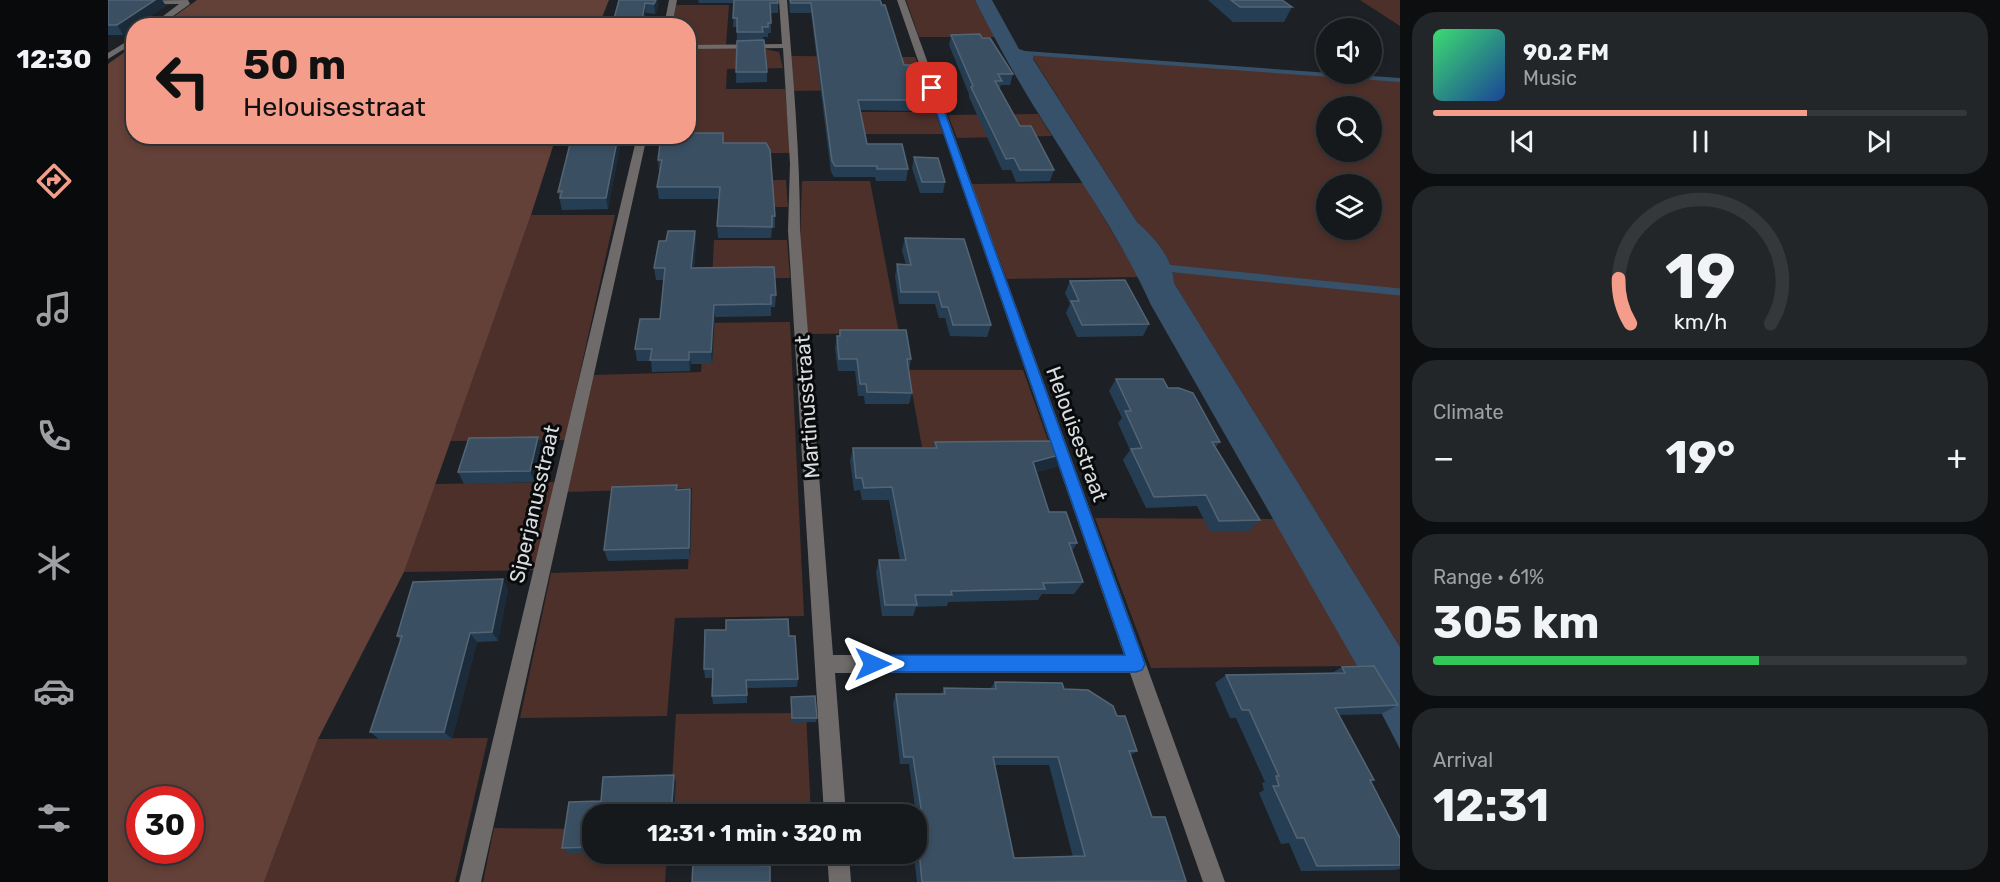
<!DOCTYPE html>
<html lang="en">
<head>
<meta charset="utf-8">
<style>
	body { margin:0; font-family:Rubik,sans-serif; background:#232629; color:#f1f3f6; height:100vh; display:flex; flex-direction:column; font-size:22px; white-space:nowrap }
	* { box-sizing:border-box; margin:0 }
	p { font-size:20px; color:#9ea0a3 }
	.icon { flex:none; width:33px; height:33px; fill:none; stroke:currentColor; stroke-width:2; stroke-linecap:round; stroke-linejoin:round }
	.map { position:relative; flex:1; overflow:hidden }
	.drawer { display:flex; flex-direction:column; gap:12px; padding:12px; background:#0c0e0f; width:600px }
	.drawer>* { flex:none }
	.banner { position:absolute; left:18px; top:18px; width:570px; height:126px; border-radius:24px; box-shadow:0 3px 9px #0003,0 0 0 2px #35383b; background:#f49d8b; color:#111; overflow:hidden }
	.fabs { position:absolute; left:1208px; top:18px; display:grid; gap:12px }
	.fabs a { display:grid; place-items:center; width:66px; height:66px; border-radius:50%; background:#16191c; box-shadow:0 3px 9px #0003,0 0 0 2px #35383b; font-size:30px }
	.speed { position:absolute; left:18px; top:786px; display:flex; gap:12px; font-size:30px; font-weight:700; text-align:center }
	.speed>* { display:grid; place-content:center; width:78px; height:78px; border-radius:50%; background:#16191c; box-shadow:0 3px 9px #0003,0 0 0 2px #35383b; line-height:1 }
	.speed .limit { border:9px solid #d22; background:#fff; color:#111 }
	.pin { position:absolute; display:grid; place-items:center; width:51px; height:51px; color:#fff; margin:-26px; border-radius:12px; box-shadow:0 3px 9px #0006 }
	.me { position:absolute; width:66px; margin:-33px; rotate:90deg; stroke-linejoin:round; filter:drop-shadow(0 0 4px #0008) }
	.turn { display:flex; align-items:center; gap:21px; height:126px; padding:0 18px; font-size:27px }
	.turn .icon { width:78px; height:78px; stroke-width:2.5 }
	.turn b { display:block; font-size:42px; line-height:51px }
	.big { font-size:45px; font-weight:700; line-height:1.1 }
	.drawer .tile { flex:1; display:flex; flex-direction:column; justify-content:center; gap:9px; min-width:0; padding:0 21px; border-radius:24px; background:#232629 }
	.drawer .dial { align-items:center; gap:0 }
	.dial svg { height:156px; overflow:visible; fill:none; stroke:#35383b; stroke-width:7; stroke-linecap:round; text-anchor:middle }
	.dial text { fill:#f1f3f6; stroke:none }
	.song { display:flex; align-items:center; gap:18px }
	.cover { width:72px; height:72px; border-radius:9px; background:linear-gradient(135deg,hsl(140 70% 55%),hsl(220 70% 35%)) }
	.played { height:6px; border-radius:3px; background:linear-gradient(90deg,#f49d8b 70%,#35383b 70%) }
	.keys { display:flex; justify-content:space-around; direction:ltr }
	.heat { display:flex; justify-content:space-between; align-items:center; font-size:33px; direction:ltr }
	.charge { height:9px; border-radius:4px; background:linear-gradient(90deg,#34c759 61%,#35383b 0) }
	.trip { position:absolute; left:474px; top:804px; width:345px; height:60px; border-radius:24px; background:#16191c; box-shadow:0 3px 9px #0003,0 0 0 2px #35383b; font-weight:700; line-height:60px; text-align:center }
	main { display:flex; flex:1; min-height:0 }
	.dock { display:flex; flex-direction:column; width:108px; justify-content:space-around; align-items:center; background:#090a0b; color:#9ea0a3 }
	.dock .icon { width:42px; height:42px }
	.dock .on { color:#f49d8b }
	.dock b { font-size:27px; color:#f1f3f6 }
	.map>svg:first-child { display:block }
	.green { fill:#4d302a; fill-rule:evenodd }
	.forest { fill:#634038; fill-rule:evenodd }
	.water { fill:#365169 }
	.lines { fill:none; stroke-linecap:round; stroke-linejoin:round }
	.stream-far1 { stroke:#365169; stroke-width:4 }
	.stream { stroke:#365169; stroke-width:7 }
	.minor { fill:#6f6b6a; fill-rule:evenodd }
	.wall { fill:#263e53; fill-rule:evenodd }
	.shaded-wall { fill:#1b2b3a }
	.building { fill:#3a4f62; stroke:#536575; stroke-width:1.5; fill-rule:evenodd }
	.route { fill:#1a73e8; stroke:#114b97; stroke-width:1.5 }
	.labels { text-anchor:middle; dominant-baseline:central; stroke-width:6; stroke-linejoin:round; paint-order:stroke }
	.street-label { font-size:21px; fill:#d9dcdf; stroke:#090a0c }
</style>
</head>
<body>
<main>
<nav class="dock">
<b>12:30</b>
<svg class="icon on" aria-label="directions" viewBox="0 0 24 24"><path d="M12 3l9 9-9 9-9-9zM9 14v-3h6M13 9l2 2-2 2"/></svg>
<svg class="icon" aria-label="music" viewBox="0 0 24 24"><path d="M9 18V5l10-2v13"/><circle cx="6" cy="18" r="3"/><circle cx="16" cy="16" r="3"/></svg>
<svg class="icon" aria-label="phone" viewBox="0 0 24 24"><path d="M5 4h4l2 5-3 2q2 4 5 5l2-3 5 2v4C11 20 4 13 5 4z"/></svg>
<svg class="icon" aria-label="climate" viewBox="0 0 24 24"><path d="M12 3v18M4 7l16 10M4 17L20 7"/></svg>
<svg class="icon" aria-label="car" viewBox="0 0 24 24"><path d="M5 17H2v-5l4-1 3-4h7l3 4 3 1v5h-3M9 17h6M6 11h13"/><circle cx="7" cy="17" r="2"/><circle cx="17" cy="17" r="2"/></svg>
<svg class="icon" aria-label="filters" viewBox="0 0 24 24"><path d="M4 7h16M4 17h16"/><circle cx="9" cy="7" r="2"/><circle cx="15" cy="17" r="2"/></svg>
</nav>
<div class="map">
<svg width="1292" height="882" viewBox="0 0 1292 882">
	<rect width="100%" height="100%" fill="#1d2125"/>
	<path class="green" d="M798,0h69l20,37h-76z
		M1252,0h40v26z
		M568,5h53l-3,40h-37l-1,-19h-16z
		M581,48h70l20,4 4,16 -56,1 -1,20h59l6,64h-65v-10h-80l1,-6 41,-1z
		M926,54l366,26v567l-226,-364c-1,-25 -19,-45 -37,-61l-104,-164zM1218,106h45v46h-45zM1218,184h45v46h-45z
		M680,56l127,1 7,17 -73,-1 4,17 -61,1z
		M750,112h77l8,22h-80z
		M930,114l14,22 -95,2 -9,-23z
		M678,180l2,27h-70l1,-26z
		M694,181h68l29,152 -94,1 -5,-94z
		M975,183l56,94 -132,2 -36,-95z
		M423,215h84l-50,225 -115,1z
		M606,240h73l3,38 -78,1z
		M682,322l14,294 -129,2 -8,98 -147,2 31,-145 137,-4 4,-81 -125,4 25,-117 109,-3 4,-49z
		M800,370h115l27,76 -128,1z
		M449,482l-18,88 -135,2 30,-88z
		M987,518l179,1 83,147 -206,2z
		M698,713l5,101h-141l6,-100z
		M380,738l-33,144h-191l54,-143z
		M386,828l98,1v25h75l-2,28h-182z"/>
	<path class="forest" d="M89,0h412l-10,25h-437z
		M25,46l1,90 422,1 -25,78 -127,357 -86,167 -54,143h-156v-818zM32,800h50v50h-50z"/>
	<path class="water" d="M867,0h17l27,49 15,5 -1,5 104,163c18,16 36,36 37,61l226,364v102l-43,-83 -206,-361c-27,-60 -64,-114 -99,-170 -28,-43 -54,-89 -77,-135z"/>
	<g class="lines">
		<path class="stream-far1" d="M917,53l375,27"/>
		<path class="stream" d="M1058,268l234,24"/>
		<path class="minor" d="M80,0l2,4 -31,22h-9l29,-22 -71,1v-4z
			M561,0h8l-5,26h-8z
			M671,0h8c6,76 13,153 13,230l33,425h291l-227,-655h8l320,882h-22l-73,-209h-295l11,141h-22l-36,-584 2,-66 -7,-116 -95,1v-4l94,-1z
			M26,37v6l-26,16v-6z
			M529,136h10l-166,746h-22z
			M719,854h22l2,28h-22z"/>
	</g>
	<path class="wall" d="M0,0h54l4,6 -32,20v2l-11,7h-15z
		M511,0h39l-1,11 -2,3 -9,-1 -2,13h-32z
		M590,0h80v13h-7v20h-3v4h-5l4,35v10l-31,1 1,-56h-4l1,-24h-35z
		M681,0h91l24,65 15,31 -2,11h-3l-1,4 -53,-1 7,34 41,25 -2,12h-30l-1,-4h-41l-3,-5 -20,-159h-21z
		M1100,0h74l10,7 -8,15h-51z
		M843,35l31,3 31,36 -3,11h-9l-2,4 21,37 34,44 -4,11 -34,1 -5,-12h-9l-33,-73v-3l-20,-49z
		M615,133v10l52,73v12h-3l-1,10h-53l-1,-12 2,-27h-60l-2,-12 3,-16h-1l-1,-11z
		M514,136l-14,73 -46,1 -4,-18z
		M806,157l31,25 -2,11h-23l-8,-25z
		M587,231l1,12 -2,25 82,27 -1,12h-4v9l-56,1 -3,47h-21l-1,7 -38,1 -1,-11h-14l-2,-12 25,-30 4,-39h-8l-2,-12 12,-27z
		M797,238l86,87 -4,12 -37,-1 -5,-18h-6l-4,-14h-36l-4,-28 2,-12 9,1 -4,-15z
		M962,281l79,43 -6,12 -66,1 -11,-24 4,-9 -5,-11z
		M732,330l71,29 -2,11 3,23 -3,11h-44l-1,-8h-6l-3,-25h-17l-3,-23 2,-12h2z
		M1008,379l52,9 52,54 -5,6 45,72 -11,11 -39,1 -13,-26 -51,2 -23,-48 7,-10 -12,-27 4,-5 -13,-27z
		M430,437l4,12 -7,33 -71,2 -6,-12z
		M827,442l128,12 -7,13 -20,5 13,40 28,31 -5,8 11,31 -9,12h-32l-4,6 -90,2 -1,4 -31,1 -3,9h-31l-6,-44 3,-12h21l-11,-60h-27l-2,-10 -6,1 -4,-30 3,-13h80z
		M569,485v5l13,-1 2,11 -2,59 -82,2 -4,-11z
		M400,589l-10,52 -21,1 -25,97 -72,1 -10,-8 30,-92 -3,-4z
		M681,636l9,43 -1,8 -50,1v15l-34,1 -1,-8 1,-18h-8l-1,-9z
		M1234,667l56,38 -17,9 -42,1 35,65 -3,1 29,57v31l-5,1 -94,1 -12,-28 -8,1 -22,-51 5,-3 -2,-7 3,-1 -29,-64h-6l-15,-35 11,-8 106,-2z
		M887,682l69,7 53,27 20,35 -6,4 21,62 34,64 -269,1 -3,-25h-17l-1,-3h20l1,-33 -8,-57h-9l-7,-61 3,-9h45l3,-6 46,1zM887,765h54l24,92 -59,1z
		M683,697l26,21 -1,4 -24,1z
		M568,782l-2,32h-82v39h-24l-6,-5 39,-47z"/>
	<path class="shaded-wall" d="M47,0h7l4,6 -29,20h-3v2l-11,7 -6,-10z
		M548,0h2l-1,11 -2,3 -1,-10z
		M537,3l1,10 -2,13h-3z
		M510,136h4l-14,73 -2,-11z
		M587,231l1,12 -4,37 -1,-12z
		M606,305l1,12 -3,47 -1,-12z
		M581,352l2,12 -1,7 -1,-11z
		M430,437l4,12 -7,33 -5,-11z
		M955,454l-7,13 -30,7 7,-12z
		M582,489l2,11 -2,59 -1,-11z
		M395,579l5,10 -10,52 -6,-9z
		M362,633l7,9 -25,97 -8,-7z
		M566,775l2,7 -2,32h-3z"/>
	<path class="building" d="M0,0h47l-38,25h-9z
		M511,0h37l-2,4 -9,-1 -4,23h-29z
		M626,0h44v3h-8l1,20h-3v4h-6l1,5h-26v-14h-4z
		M682,0h90l2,5h3l19,60h8l7,31h-5l1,4h-57l9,44h35l6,25h-31v-3h-42l-3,-5 -21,-158h-20z
		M1123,0h51l10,7h-52z
		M872,34l2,4h8l23,36h-15l4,7h-7l25,45h11l23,44h-34l-6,-12 -8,1 -35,-72 2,-1 -22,-51z
		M656,40l3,32h-31l1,-31z
		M580,133h35v10h43l4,7 5,66h-3v11l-55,-1 3,-39h-63l5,-27h-4l3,-24h27z
		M464,136h46l-12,62h-46l2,-7 -4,1z
		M806,157l24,1 7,24h-23z
		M560,231h27l-4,37 83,-1 2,28h-5v9l-57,1 -3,47h-22v8h-39l2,-11h-17l5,-30h20l5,-51h-11l5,-27h7z
		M797,238l59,1 27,86h-38l-5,-18h-6l-4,-15h-37l-4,-28 14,1z
		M1017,280l24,44 -67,1 -11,-24h8l-9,-20z
		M732,330h66l5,29h-4l5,34 -45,-1 -1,-8h-6l-3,-25h-18l-2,-23h3z
		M1008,379h47l5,9h11l14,5 27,49h-8l48,78 -41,1 -13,-26 -52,2 -23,-48 11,-1 -17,-37h6z
		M430,437l-8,34 -72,1 11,-34z
		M950,441l5,13 -30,8 16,50h17l11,31h-8l14,39 -40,1 2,6 -94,2 1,4h-37l2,10h-32l-6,-45h27l-14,-73 -28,1 -2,-10h-6l-3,-30h84l-2,-6z
		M569,485l-1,5 14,-1 -1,59 -85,2 8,-63z
		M395,579l-11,53 -22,1 -26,99h-74l32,-96h-5l16,-54z
		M680,619l1,17h6l3,43 -52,1 1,15 -35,1 1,-27h-9l1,-39h21v-10z
		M1266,666l24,39 -63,3 39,72h-4l30,58v27l-83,1 -13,-28h-7l-24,-52h6l-3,-10h3l-30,-66h-7l-16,-35 119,-2 -3,-6z
		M887,682l67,1 2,6 24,1 25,16 4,10h8l12,35h-8l23,66h13l21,64 -264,1 -3,-31h-3v-30h7l-10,-64h-9l-8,-63h49l-1,-6 52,1zM885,757h65l27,99 -71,2z
		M707,696l2,22h-25l-1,-21z
		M566,775l-3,39h-79v33l-30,1 7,-46 32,-1 2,-24z
		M585,863l77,3v16h-78z"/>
	<path class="route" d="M824,86l4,2 209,576 -3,6 -6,2h-263l-7,-2 -2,-6 2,-6 7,-3h252l-197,-567z"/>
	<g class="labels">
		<g class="street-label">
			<text transform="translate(699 407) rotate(-94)">Martinusstraat</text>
			<text transform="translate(969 434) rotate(70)">Helouisestraat</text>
			<text transform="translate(426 504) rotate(-77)">Siperjanusstraat</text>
		</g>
	</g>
</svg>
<div class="fabs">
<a><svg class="icon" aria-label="sound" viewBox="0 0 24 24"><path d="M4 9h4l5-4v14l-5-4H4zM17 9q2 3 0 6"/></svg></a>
<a><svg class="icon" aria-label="search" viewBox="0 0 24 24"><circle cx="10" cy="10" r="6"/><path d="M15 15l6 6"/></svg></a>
<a><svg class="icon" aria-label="layers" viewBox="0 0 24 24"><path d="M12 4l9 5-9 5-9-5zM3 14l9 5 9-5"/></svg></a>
</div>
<div class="speed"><div class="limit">30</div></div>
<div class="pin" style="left:824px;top:88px;background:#d93025"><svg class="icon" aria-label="arrive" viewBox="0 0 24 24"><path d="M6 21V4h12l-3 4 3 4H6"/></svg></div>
<svg class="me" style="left:765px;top:664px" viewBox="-20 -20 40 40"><path d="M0-17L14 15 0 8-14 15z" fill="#1a73e8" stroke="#fff" stroke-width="4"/></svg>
<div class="trip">12:31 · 1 min · 320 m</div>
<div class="banner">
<div class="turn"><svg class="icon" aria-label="left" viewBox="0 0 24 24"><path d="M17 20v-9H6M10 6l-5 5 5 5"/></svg><div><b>50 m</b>Helouisestraat</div></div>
</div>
</div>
<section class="drawer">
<div class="tile">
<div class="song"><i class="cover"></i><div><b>90.2 FM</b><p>Music</p></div></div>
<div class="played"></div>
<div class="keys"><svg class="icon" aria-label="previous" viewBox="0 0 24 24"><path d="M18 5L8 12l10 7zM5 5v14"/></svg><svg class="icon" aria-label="pause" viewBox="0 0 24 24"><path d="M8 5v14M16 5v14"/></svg><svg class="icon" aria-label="next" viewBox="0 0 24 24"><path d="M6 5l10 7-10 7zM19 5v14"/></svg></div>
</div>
<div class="tile dial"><svg viewBox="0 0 100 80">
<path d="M14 69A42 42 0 1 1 86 69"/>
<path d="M14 69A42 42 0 0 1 8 46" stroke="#f49d8b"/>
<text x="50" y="56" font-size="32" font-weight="700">19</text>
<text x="50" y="72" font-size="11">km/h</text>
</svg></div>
<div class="tile"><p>Climate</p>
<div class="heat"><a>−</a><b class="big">19°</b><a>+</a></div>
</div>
<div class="tile"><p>Range · 61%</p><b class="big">305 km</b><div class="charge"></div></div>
<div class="tile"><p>Arrival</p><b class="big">12:31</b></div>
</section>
</main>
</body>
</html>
